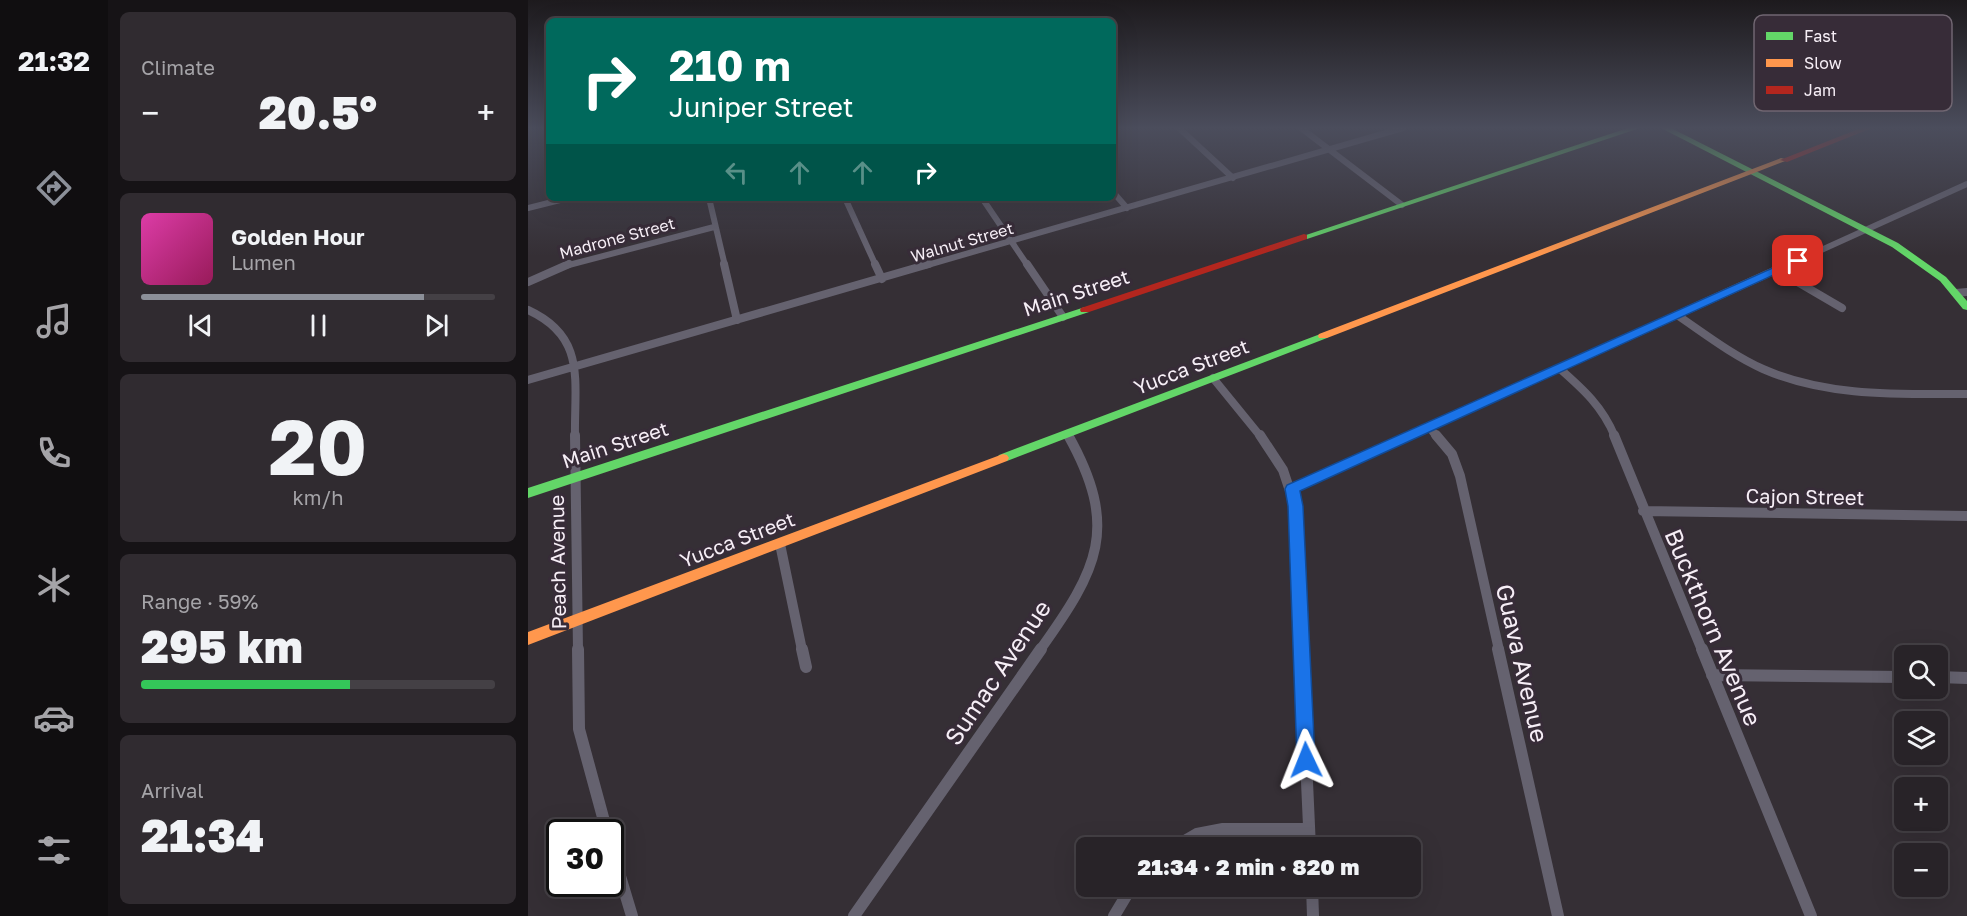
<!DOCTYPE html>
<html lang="en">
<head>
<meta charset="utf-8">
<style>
	body { margin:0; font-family:"Golos Text",sans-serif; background:#302b30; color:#f1f3f6; height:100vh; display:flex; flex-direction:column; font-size:22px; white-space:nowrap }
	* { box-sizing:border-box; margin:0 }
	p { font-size:20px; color:#a5a4a8 }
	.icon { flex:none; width:33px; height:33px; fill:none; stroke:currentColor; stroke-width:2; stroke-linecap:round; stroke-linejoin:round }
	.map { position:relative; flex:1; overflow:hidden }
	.sheet { display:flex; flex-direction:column; gap:12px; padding:12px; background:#161316; width:420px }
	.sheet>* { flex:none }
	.guide { position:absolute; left:18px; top:18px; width:570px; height:183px; border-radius:9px; box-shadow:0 6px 24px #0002,0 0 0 2px #444045; background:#00695c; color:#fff; overflow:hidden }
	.fabs { position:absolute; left:1366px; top:645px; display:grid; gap:12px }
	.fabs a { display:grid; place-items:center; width:54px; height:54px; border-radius:9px; background:#282328; box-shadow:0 6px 24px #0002,0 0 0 2px #444045; font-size:30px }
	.speed { position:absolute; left:18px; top:819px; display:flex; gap:12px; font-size:30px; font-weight:700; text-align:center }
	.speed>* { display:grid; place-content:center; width:78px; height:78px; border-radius:50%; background:#282328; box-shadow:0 6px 24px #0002,0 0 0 2px #444045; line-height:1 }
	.speed .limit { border:3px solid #111; border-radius:9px; background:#fff; color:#111 }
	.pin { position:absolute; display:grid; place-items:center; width:51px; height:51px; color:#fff; margin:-26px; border-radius:12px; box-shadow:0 3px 9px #0006 }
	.me { position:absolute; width:66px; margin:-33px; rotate:358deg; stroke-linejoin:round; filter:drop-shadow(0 0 4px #0008) }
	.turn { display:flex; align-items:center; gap:21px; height:126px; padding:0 24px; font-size:27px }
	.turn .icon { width:78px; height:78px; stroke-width:2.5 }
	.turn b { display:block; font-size:42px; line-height:51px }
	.lanes { display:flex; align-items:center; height:57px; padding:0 24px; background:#0003; justify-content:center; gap:30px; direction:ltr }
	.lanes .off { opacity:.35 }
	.big { font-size:45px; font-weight:800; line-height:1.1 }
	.sheet .widget { flex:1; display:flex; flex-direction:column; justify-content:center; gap:9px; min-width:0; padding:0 21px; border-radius:9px; background:#302b30 }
	.sheet .dial { align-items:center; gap:0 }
	.dial b { font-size:78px; line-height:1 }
	.song { display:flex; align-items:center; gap:18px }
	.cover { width:72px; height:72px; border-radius:9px; background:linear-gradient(135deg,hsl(320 70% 55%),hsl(330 70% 35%)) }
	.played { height:6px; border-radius:3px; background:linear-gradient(90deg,#8c9099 80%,#444045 80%) }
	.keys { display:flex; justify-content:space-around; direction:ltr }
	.heat { display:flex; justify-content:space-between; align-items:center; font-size:33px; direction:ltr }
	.charge { height:9px; border-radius:4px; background:linear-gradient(90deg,#34c759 59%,#444045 0) }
	.trip { position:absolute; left:548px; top:837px; width:345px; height:60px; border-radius:9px; background:#282328; box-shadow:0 6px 24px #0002,0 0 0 2px #444045; font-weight:800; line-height:60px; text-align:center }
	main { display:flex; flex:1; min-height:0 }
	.menu { display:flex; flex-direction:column; width:108px; justify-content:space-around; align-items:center; background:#100e10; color:#a5a4a8 }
	.menu .icon { width:42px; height:42px }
	.menu .on { color:#8c9099 }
	.menu b { font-size:27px; color:#f1f3f6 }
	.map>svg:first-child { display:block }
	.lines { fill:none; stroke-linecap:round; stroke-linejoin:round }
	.street-far3 { stroke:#65626f; stroke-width:6 }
	.street-far2 { stroke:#65626f; stroke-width:8 }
	.street-far1 { stroke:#65626f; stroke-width:10 }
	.street { stroke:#65626f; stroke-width:12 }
	.fast { fill:#63d668; fill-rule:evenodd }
	.slow { fill:#ff974d; fill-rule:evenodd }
	.jam { fill:#b3261e; fill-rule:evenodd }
	.route { fill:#1a73e8; stroke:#114b97; stroke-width:1.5 }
	.labels { text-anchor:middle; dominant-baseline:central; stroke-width:6; stroke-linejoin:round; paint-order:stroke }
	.far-street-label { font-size:16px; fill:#f6eef6; stroke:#372c38 }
	.street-label { font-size:20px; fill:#f6eef6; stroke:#372c38 }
	.near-street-label { font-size:24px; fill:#f6eef6; stroke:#372c38 }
	.key { fill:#372c38; stroke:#706671; stroke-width:1.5 }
	.key-label { font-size:16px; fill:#f6eef6 }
</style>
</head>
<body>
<main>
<nav class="menu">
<b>21:32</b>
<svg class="icon on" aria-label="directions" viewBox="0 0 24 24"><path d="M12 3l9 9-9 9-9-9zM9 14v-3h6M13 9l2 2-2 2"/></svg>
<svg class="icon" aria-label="music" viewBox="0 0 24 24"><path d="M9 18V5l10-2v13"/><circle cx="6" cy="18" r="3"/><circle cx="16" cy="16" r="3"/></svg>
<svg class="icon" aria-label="phone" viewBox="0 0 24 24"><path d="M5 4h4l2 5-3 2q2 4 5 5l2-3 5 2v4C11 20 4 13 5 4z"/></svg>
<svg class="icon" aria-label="climate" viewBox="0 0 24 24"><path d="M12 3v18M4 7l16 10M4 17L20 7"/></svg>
<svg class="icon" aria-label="car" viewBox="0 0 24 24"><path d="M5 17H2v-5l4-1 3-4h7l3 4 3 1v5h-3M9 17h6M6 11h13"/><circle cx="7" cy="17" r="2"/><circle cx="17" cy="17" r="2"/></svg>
<svg class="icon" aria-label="filters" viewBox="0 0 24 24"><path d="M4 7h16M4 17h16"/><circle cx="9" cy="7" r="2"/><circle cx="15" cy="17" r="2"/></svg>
</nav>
<section class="sheet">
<div class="widget"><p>Climate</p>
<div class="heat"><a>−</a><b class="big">20.5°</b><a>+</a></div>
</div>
<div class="widget">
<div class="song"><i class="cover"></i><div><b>Golden Hour</b><p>Lumen</p></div></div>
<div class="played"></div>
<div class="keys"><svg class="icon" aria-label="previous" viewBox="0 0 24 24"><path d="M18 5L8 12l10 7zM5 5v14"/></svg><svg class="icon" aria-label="pause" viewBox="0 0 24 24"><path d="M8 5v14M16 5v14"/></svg><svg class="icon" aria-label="next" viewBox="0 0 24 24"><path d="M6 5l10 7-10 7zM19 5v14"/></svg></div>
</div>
<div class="widget dial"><b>20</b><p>km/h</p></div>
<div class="widget"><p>Range · 59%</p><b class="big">295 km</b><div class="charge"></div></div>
<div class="widget"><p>Arrival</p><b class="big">21:34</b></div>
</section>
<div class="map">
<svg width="1439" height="916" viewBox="0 0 1439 916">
	<rect width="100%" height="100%" fill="#352f35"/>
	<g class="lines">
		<path class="street-far3" d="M651,128l54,50
			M773,128l101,77
			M585,192l14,16
			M181,198l16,68
			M317,198l31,68
			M454,198l46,68
			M0,208l40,-10
			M37,266l149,-39
			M396,266l479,-138
			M1258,266l181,-82"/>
		<path class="street-far2" d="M196,264l13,56
			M347,264l7,15
			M499,264l36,53
			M1249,270l65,38
			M0,282l41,-18
			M1428,293l11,-1
			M0,310c59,27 46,71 47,127
			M1149,315c28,19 55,40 86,54 64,28 135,25 204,25
			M1031,368c24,21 44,39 56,69
			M685,378l48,59
			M0,380l401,-116
			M902,428l7,9
			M539,434l2,3
			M880,437l381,-173"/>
		<path class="street-far1" d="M47,435l3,215
			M732,435l23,35 12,36 6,144
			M908,435l16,19 8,22 39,174
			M1086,435l88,215
			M764,489l119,-54
			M1115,511l324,5
			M252,544l22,106
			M512,650c58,-81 80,-122 28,-215"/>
		<path class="street" d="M50,649l1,80 28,103
			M274,649l4,18
			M773,649l9,199
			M970,649l60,267
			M1174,649l109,267
			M1184,675l193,2
			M1410,677l29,1
			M82,843l22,73
			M645,848l24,-14 26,-5h86
			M784,886l1,30
			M326,916l187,-267
			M586,916l18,-30"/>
		<path class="fast" d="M1100,128h12l-333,111h-6l-1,-2z
			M1133,128h10l227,115 48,34 21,24v9l-4,-1 -23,-28 -48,-34z
			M557,307l4,1v4l-561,186v-10z
			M795,333l4,1 1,2 -1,2 -320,123h-8l-2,-3 2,-3z"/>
		<path class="slow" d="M1253,158l7,2 -461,178h-8l-1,-2 1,-2z
			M475,454l4,1 2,3 -2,3 -479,184v-13z"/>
		<path class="jam" d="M1333,128h11l-85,34 -7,-2z
			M776,234l3,1v4l-218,73h-8l-1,-2 1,-2z"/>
	</g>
	<linearGradient id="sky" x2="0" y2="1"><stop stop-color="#1d1a1d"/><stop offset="0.5" stop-color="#4b4d5c"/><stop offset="1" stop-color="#4b4d5c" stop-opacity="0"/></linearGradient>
	<rect width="1439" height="256" fill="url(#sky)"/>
	<path class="route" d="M1267,258l9,3 -504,230 3,15 12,254 -2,6 -7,3 -6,-3 -3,-6 -9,-254 -3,-17 2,-4z"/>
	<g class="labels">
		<g class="far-street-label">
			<text transform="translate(89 238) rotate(-15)">Madrone Street</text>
			<text transform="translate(434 242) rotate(-16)">Walnut Street</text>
		</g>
		<g class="street-label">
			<text transform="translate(548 292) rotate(-18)">Main Street</text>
			<text transform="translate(663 366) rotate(-21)">Yucca Street</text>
			<text transform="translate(87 444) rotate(-18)">Main Street</text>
			<text transform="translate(1277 496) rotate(1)">Cajon Street</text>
			<text transform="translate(209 539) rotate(-21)">Yucca Street</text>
			<text transform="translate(29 562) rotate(-91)">Peach Avenue</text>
		</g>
		<g class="near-street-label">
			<text transform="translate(1186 627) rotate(67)">Buckthorn Avenue</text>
			<text transform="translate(995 663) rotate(77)">Guava Avenue</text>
			<text transform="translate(469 672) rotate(-56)">Sumac Avenue</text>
		</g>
	</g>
	<rect x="1226" y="15" width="198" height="96" rx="9" class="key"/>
	<rect x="1238" y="32" width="27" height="8" fill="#63d668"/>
	<rect x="1238" y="59" width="27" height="8" fill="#ff974d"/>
	<rect x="1238" y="86" width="27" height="8" fill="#b3261e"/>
	<g class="key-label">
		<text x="1276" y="42">Fast</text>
		<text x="1276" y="69">Slow</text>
		<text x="1276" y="96">Jam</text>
	</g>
</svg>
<div class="fabs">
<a><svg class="icon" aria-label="search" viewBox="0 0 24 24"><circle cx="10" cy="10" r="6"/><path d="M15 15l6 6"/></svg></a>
<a><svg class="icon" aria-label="layers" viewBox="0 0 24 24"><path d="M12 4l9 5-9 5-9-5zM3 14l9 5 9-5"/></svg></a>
<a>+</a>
<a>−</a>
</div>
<div class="speed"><div class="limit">30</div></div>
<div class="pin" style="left:1270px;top:261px;background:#d93025"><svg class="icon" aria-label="arrive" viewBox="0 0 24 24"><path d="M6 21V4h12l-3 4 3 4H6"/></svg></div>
<svg class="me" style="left:778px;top:760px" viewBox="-20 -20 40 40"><path d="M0-17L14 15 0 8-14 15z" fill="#1a73e8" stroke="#fff" stroke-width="4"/></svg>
<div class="trip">21:34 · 2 min · 820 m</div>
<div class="guide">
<div class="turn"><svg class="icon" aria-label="right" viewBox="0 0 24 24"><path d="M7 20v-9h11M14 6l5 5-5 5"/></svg><div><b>210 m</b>Juniper Street</div></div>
<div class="lanes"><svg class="icon off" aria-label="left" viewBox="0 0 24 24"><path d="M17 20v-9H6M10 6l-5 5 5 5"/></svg><svg class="icon off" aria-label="ahead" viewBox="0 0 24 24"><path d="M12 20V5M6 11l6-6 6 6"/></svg><svg class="icon off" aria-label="ahead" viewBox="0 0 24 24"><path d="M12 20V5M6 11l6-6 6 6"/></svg><svg class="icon" aria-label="right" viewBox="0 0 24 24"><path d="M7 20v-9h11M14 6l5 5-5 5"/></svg></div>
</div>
</div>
</main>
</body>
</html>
